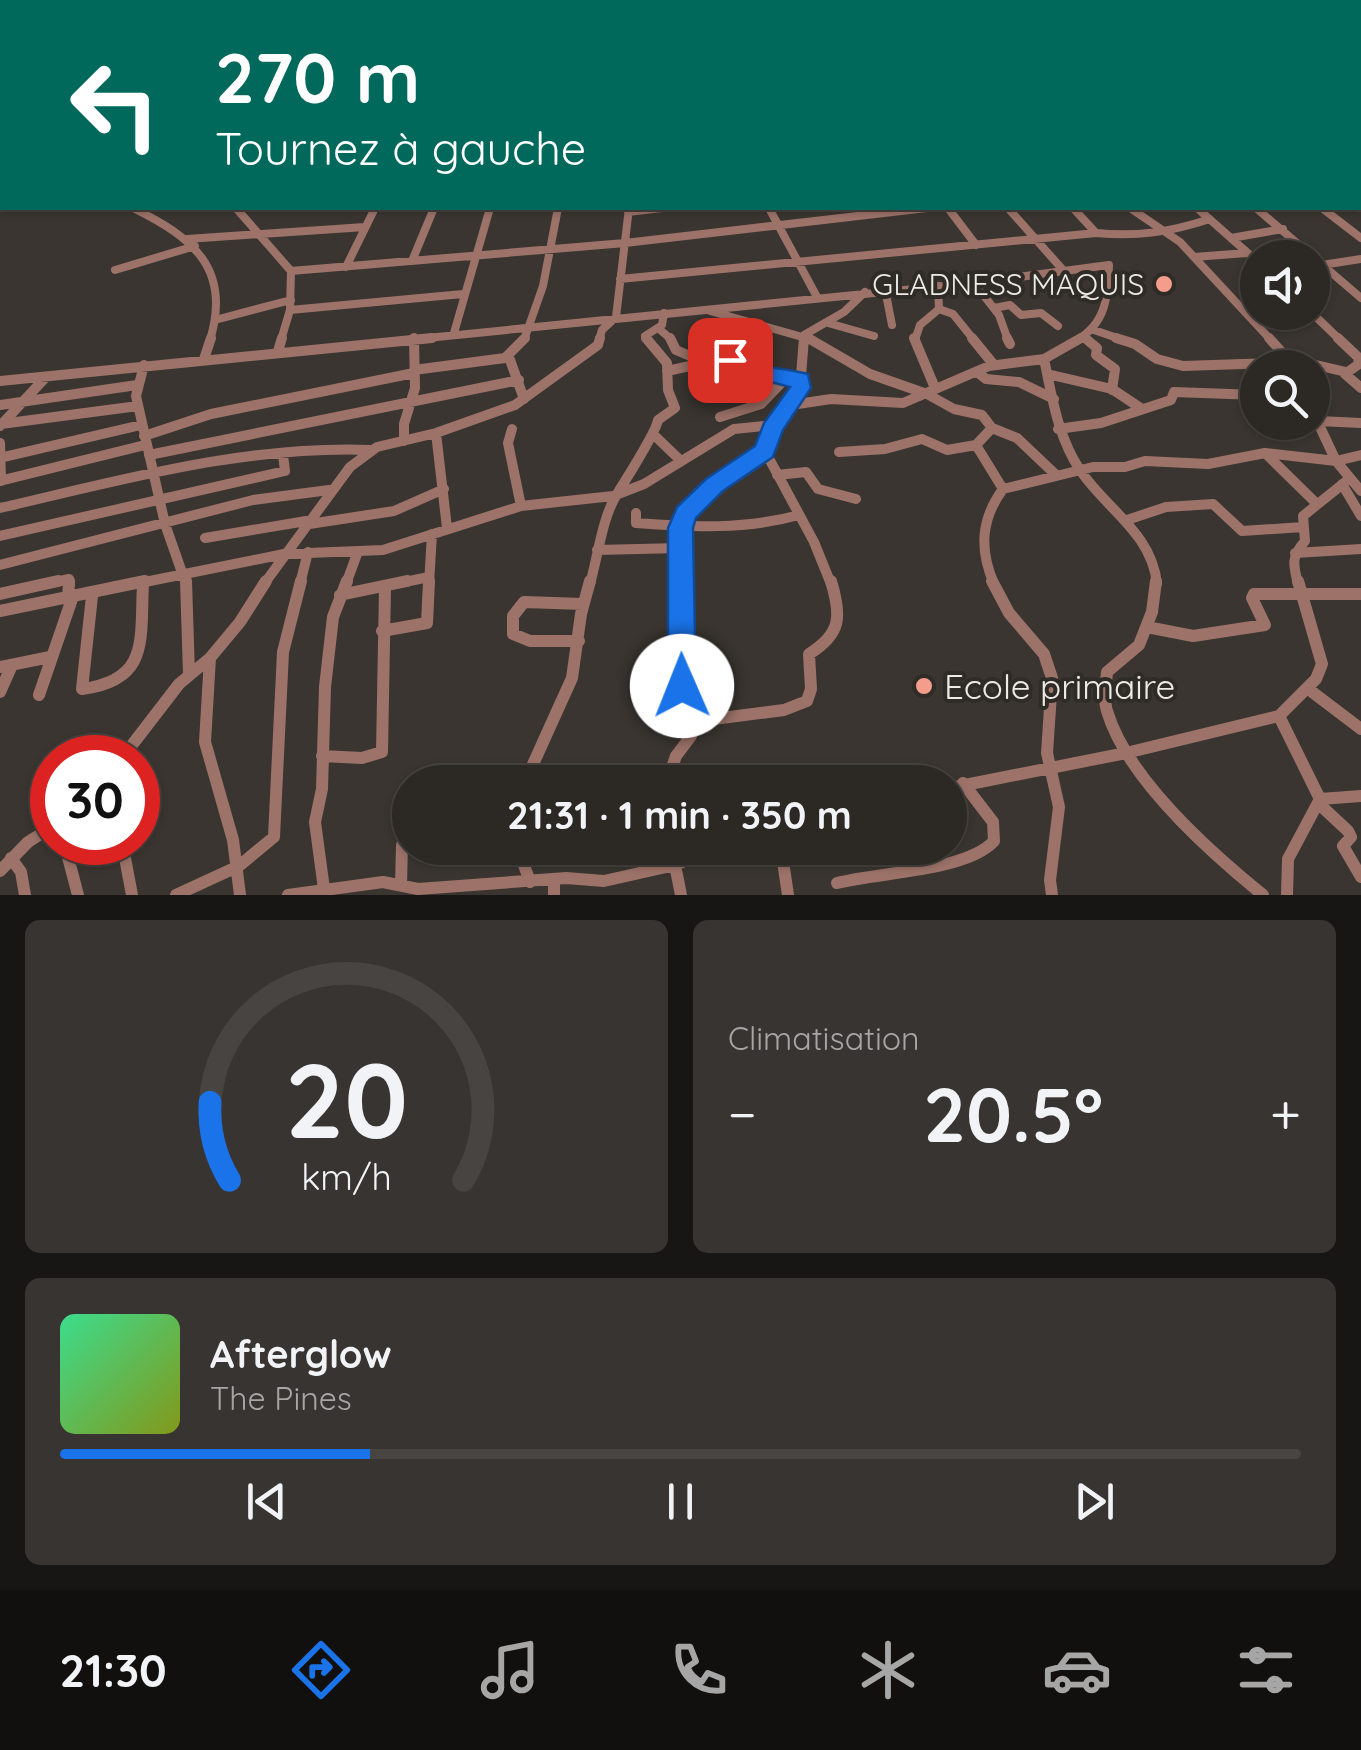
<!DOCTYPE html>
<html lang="fr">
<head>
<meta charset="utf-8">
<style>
	body { margin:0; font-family:Quicksand,sans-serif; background:#383431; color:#f1f3f6; height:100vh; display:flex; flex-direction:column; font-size:38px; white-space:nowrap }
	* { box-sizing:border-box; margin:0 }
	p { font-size:32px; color:#a6a6a6 }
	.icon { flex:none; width:55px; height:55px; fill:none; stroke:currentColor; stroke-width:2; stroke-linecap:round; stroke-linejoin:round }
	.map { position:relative; height:895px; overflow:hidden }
	.sheet { display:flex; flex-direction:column; gap:25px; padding:25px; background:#181614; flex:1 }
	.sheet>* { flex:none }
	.top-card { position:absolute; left:0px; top:0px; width:1362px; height:210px; box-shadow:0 2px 8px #0004,0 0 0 2px #484441; background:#00695c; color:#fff; overflow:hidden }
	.tools { position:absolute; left:1240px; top:240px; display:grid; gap:20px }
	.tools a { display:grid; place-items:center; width:90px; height:90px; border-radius:50%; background:#2c2824; box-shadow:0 2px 8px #0004,0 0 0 2px #484441; font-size:50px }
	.speed { position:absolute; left:30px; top:735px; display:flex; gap:20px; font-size:50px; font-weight:700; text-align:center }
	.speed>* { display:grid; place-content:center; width:130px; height:130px; border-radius:50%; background:#2c2824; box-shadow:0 2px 8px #0004,0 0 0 2px #484441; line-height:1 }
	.speed .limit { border:15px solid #d22; background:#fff; color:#111 }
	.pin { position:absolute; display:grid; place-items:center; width:85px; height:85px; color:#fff; margin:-42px; border-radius:20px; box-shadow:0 5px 15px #0006 }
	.me { position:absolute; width:110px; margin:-55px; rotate:359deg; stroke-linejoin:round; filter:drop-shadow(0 0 8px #0008) }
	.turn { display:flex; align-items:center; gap:35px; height:210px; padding:0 50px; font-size:45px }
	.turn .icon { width:130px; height:130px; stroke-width:2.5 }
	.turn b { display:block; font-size:70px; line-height:85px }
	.big { font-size:75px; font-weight:700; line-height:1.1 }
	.sheet .tile { flex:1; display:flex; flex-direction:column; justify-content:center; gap:15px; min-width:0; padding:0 35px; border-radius:15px; background:#383431 }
	.sheet .dial { align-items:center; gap:0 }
	.dial svg { height:260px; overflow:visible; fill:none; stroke:#484441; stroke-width:7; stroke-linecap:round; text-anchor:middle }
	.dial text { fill:#f1f3f6; stroke:none }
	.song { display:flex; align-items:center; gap:30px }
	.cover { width:120px; height:120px; border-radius:15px; background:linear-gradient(135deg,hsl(150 70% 55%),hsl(70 70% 35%)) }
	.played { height:10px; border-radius:5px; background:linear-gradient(90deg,#1a73e8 25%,#484441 25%) }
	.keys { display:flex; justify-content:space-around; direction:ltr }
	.heat { display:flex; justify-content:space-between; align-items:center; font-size:55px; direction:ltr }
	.sheet .tiles { flex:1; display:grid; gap:25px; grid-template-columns:1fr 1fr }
	.tile:last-child { grid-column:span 2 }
	.trip { position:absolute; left:392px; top:765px; width:575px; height:100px; border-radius:50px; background:#2c2824; box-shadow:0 2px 8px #0004,0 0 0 2px #484441; font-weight:700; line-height:100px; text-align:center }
	.menu { display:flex; height:160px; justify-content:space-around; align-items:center; background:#12100e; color:#a6a6a6 }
	.menu .icon { width:70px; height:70px }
	.menu .on { color:#1a73e8 }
	.menu b { font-size:45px; color:#f1f3f6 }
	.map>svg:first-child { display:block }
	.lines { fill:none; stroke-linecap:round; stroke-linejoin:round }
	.street-far3 { stroke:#9d7369; stroke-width:6 }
	.street-far2 { stroke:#9d7369; stroke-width:8 }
	.street-far1 { stroke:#9d7369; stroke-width:10 }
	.street { stroke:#9d7369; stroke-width:12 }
	.route { fill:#1a73e8; stroke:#114b97; stroke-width:2.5 }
	.poi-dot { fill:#f49d8d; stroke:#2f2b26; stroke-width:4 }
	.labels { text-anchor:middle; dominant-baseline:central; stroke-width:8; stroke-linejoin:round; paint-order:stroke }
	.poi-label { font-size:30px; fill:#edeae7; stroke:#2f2b26; text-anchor:end }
	.near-poi-label { font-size:35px; fill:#edeae7; stroke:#2f2b26; text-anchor:start }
</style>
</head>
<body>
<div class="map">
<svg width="1361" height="895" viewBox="0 0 1361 895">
	<rect width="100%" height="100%" fill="#3a3530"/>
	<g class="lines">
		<path class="street-far3" d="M1150,0l4,2
			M1238,0l4,2
			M1347,0l5,2
			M615,2l44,-2
			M1192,2h5"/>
		<path class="street-far2" d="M133,208c59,29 99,60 77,132
			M236,208l55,63 -1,39 -9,30
			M769,208l48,89
			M948,208l28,37
			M1008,208l55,62
			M1073,208l23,25
			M1130,208l50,34 91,98
			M1197,208l61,54
			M1256,208l105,90
			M1322,208l39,30
			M628,212l34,-4
			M1231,238l52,-9
			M187,239l178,-12
			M1194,257l53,-4
			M412,261l22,-53
			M1322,265l39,-6
			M346,267l29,-59
			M115,270l80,-24
			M291,271l334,-28 302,-35
			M620,279l476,-46c42,4 74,-1 114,-14
			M974,283l25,32 9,25
			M885,289l7,36
			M994,308l16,-3 11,10 20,-2 17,13
			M939,309l14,5 21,26
			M290,310l173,-16
			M710,311l103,29
			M1311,312l29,28
			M215,320l76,-20
			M828,323l46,13
			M658,328l14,12
			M1094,330l29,10
			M454,333l36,-125
			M407,340l567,-57 135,-18c-1,32 -3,58 -32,75
			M524,340l19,-54 15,-78
			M599,340l3,-10 14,-13 13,-109
			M648,340l-3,-4 17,-11 2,-12
			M711,340l15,-26
			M804,340v-5l40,-23 21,-20
			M915,340l5,-15 19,-16 -1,-23"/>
		<path class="street-far1" d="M670,338l6,12 21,9
			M808,338l62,36 57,20 27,15 28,6 10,13 -16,17 27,44c-22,30 -24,60 -9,95
			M914,338l21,50
			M972,338l22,27
			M1007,338l3,6
			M1081,338l-37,21c8,38 14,78 36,111 26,39 72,63 77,114
			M1085,338l12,10 -1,7 19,14 -3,21
			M1116,338l19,6 22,15 26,7 120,-4 43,10
			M1269,338l19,21 2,8
			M1338,338l20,19
			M278,351l4,-13
			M509,357l15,42
			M1358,357l1,7 -14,10 16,14
			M708,358l4,-20
			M204,359l7,-21
			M144,365l-8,31 29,128 21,60
			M414,370l91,-12 20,-20
			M667,371l23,-5 9,-9 29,2 14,16 59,3
			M977,372l9,7 33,3 35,17
			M1047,374l65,15 30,20
			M0,381l432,-43
			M0,405l137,-20
			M791,405l40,-6 72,4 86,-37 55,-7
			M1312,410l24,51 25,30
			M720,417l41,-13 23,-24
			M1318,421l43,2
			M1,424l137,-18
			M0,426l46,-49
			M992,428l25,10 39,37
			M512,429l-4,14 13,63
			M1058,429l43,-6 70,-23 3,-8 84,3
			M436,433l11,95
			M654,435l25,24
			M144,436l67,-22 203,-41
			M404,441v-17l11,-36 -1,-50
			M0,443l1,38
			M765,451l49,91 17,42
			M839,452l46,-3 37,-10 25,11 29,-5
			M1265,453l51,50
			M149,455l370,-75
			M0,458l141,-33
			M777,475l29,-3 12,17 38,10
			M0,481l145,-36
			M1342,484l19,32
			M1003,489l90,-22h32l20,-6 63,3 57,-11 71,8 25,-6
			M0,508c122,-28 245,-63 371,-58
			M636,513v10c56,4 109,7 163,-8
			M1127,520l39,-13 47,-3 29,27 61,-4
			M303,525l91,-14 50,-22
			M0,536l285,-65 -2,-16
			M205,538l101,-17
			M597,550l83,-2
			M1295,553l66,-4
			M0,565l253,-65 76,-10
			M47,584l22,-5 1,5
			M135,584l149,-30 99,-4 138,-44 92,-10 31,-12 90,-55 41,-4
			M264,584l86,-117 27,-20 59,-14 79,-28 83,-60 2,-7
			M300,584l8,-32
			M346,584l11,-30
			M395,584l34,-7
			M429,584l3,-50
			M590,584c8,-28 12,-66 27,-90 9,-15 39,-61 41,-74l17,-12 -7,-18 -1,-27 -21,-25
			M681,584v-56l8,-21 76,-56 7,-22 28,-41 4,-50
			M1298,584c-5,-20 -7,-27 7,-43l-2,-25 46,-37"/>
		<path class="street" d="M186,581l3,93
			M992,581l17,32 35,41 8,24 -5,75 12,54 -9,73 2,15
			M1156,581l-4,31 -13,33 -32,27c-1,13 -4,26 0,39 20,67 103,141 156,184
			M0,594l58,-13
			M340,595l67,-14
			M92,596l-10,93c68,-9 58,-49 61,-105
			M68,600l1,-19
			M0,611l145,-30
			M1147,627l46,9 72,-11 -13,-27 2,-4h107
			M382,631l45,-8 2,-42
			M579,641h-49l-17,-7v-18l11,-14 59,2
			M210,658l-5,84 28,98 7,55
			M0,667l50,-10
			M1307,688l54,41
			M0,692l12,-27
			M39,695l33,-96
			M1279,716l41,83 -32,60 -1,36
			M714,719l70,-9 23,-9 4,-12 -2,-35c32,-20 33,-37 22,-73
			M322,756l40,2 20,-6 3,-164
			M122,758l57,-74 31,-26 30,-36 26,-41
			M525,782l47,-104 9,-64 9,-33
			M667,782l9,-26 15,-20 -9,-41 -1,-114
			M950,788l176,-35 153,-37 37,-37 6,-15 -24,-83
			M1320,799l41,-3
			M1318,803l30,28 3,6 -8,9 18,31
			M64,842l14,53
			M122,842l10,53
			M518,848l12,34
			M781,848l7,47
			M11,858l10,14 4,23
			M675,865l6,30
			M0,871l28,-29 24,-15
			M554,879v16
			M837,883c43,-11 130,-12 157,-42l-1,-19 -30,-39
			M401,885l1,-40 8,-11
			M324,889l-9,-67 7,-33 3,-102 8,-70 14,-36
			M176,895l63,-29 35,-29 9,-185 18,-71
			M288,895l95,-13 35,7 148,-11 38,3 71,-16 42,-17"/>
	</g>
	<path class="route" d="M730,353l7,2 9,12c11,-3 50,4 62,7l3,14 -28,42 -10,27 -50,34 -27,27 -3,10 3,158 -4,8 -10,4 -10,-4 -4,-8v-158l9,-21 29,-28 49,-33 9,-23 26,-36 -34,-9 -22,2 -15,-20z"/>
	<g class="poi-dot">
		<circle cx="1164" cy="284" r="10"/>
		<circle cx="924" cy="686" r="10"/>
	</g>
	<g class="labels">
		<g class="poi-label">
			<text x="1144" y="284">GLADNESS MAQUIS</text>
		</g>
		<g class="near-poi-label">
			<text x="944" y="686">Ecole primaire</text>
		</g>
	</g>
</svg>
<div class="tools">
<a><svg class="icon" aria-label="sound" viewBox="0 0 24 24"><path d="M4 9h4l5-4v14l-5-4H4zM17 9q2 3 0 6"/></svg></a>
<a><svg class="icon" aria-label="search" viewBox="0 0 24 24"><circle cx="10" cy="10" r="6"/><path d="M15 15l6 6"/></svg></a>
</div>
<div class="speed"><div class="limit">30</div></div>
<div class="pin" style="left:730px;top:360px;background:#d93025"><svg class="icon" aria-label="arrive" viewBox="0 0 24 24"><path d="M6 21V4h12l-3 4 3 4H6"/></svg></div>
<svg class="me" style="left:682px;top:686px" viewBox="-20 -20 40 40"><circle r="19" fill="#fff"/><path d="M0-13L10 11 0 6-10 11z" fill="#1a73e8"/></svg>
<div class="trip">21:31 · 1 min · 350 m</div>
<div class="top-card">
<div class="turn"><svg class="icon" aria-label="left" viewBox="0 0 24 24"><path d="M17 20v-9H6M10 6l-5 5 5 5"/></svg><div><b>270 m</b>Tournez à gauche</div></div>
</div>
</div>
<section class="sheet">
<div class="tiles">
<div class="tile dial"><svg viewBox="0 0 100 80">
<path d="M14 69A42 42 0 1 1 86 69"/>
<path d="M14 69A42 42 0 0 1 8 45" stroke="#1a73e8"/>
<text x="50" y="56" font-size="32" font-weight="700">20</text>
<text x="50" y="72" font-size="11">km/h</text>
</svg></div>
<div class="tile"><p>Climatisation</p>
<div class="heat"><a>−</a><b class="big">20.5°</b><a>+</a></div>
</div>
<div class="tile">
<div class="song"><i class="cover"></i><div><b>Afterglow</b><p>The Pines</p></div></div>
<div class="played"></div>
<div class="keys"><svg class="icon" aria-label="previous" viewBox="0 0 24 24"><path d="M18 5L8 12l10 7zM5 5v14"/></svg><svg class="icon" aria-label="pause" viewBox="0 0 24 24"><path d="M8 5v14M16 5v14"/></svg><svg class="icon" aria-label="next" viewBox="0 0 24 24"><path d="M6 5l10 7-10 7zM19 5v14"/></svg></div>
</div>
</div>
</section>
<nav class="menu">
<b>21:30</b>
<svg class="icon on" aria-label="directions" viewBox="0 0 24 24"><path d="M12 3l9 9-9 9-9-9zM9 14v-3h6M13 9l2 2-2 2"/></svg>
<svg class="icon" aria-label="music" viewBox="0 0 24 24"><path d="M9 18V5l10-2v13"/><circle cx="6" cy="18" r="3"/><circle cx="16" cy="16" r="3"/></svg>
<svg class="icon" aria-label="phone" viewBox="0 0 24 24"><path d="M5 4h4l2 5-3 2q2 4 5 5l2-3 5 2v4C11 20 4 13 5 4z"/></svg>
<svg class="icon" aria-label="climate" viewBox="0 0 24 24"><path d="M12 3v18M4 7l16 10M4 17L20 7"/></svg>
<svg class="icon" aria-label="car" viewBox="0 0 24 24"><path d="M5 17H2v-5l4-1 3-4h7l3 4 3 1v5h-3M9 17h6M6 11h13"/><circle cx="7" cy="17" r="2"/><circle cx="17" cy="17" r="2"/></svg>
<svg class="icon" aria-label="filters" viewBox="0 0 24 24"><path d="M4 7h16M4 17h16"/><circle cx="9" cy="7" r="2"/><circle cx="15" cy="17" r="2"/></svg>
</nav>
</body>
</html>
